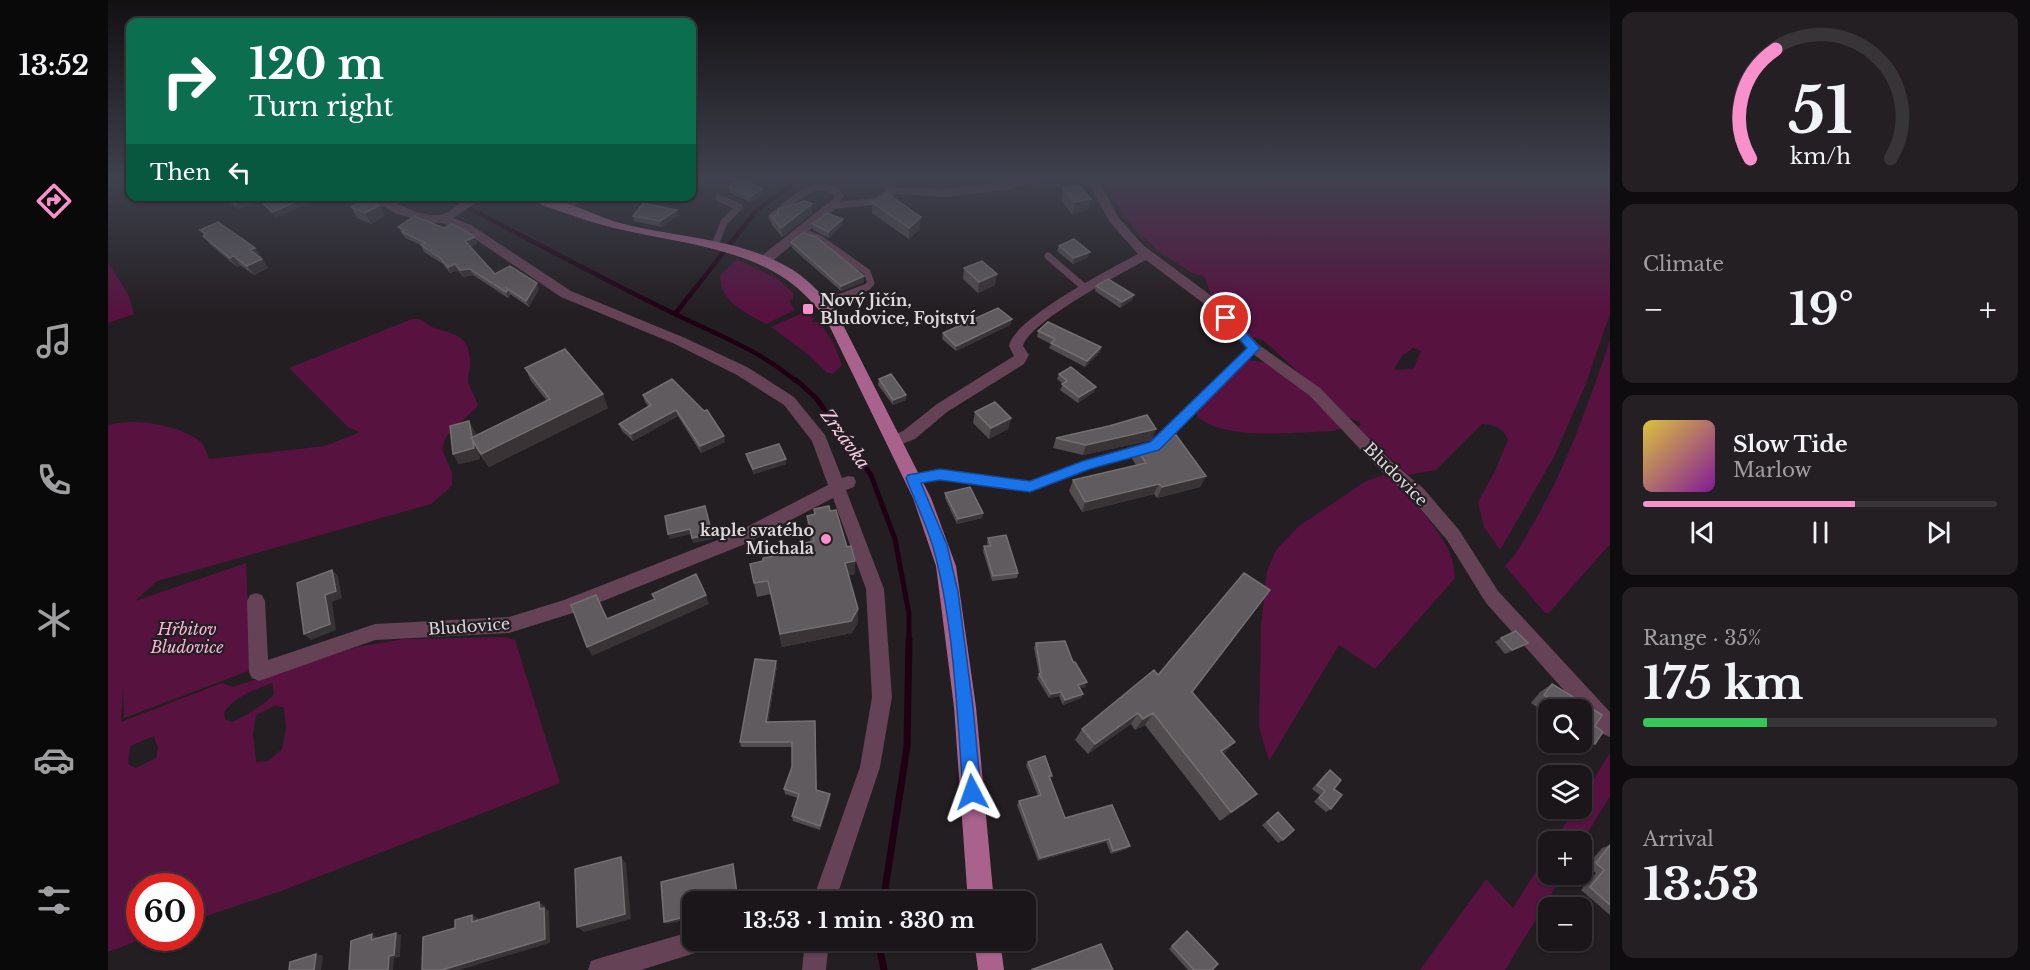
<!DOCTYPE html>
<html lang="en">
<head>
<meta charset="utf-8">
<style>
	body { margin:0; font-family:"Libre Baskerville",serif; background:#231f22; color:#f1f3f6; height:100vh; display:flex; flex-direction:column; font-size:22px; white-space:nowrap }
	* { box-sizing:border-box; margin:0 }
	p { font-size:20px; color:#9f9fa2 }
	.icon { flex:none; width:33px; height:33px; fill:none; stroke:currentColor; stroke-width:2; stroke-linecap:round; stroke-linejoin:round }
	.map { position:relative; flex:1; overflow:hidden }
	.panel { display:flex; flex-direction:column; gap:12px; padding:12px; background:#0e0c0e; width:420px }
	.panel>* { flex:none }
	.top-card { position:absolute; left:18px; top:18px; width:570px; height:183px; border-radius:12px; box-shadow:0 2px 4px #0004,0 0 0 2px #383538; background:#0b6e4f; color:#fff; overflow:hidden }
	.tools { position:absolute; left:1430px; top:699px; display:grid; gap:12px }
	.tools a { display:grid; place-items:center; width:54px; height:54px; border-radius:12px; background:#1a1619; box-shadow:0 2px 4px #0004,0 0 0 2px #383538; font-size:30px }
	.speed { position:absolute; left:18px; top:873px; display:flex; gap:12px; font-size:30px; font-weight:700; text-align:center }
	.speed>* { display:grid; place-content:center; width:78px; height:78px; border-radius:50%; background:#1a1619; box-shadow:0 2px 4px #0004,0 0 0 2px #383538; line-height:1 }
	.speed .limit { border:9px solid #d22; background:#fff; color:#111 }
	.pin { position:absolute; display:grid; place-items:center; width:51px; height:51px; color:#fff; margin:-26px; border:3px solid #fff; border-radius:50%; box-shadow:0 2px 6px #0007 }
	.me { position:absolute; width:66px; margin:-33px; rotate:356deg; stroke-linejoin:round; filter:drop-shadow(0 0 4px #0008) }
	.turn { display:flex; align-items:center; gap:21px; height:126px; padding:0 24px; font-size:27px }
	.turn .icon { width:78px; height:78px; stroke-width:2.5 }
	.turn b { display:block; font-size:42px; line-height:51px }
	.then { display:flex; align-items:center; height:57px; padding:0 24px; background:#0003; gap:12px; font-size:22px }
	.big { font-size:45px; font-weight:700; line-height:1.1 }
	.panel .widget { flex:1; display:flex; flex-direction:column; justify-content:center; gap:9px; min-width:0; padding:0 21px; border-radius:12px; background:#231f22 }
	.panel .dial { align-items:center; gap:0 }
	.dial svg { height:156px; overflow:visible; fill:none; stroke:#383538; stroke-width:7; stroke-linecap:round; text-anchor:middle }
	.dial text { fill:#f1f3f6; stroke:none }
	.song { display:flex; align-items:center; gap:18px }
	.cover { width:72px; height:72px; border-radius:9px; background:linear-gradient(135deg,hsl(50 70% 55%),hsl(290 70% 35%)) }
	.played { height:6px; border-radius:3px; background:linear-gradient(90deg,#f890cc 60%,#383538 60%) }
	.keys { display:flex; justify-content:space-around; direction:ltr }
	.heat { display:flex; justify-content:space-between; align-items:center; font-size:33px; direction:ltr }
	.charge { height:9px; border-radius:4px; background:linear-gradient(90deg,#34c759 35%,#383538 0) }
	.trip { position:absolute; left:574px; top:891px; width:354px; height:60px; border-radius:12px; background:#1a1619; box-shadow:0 2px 4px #0004,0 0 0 2px #383538; font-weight:700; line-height:60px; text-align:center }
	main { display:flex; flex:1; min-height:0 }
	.dock { display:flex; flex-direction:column; width:108px; justify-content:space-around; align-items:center; background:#0a090a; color:#9f9fa2 }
	.dock .icon { width:42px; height:42px }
	.dock .on { color:#f890cc }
	.dock b { font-size:27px; color:#f1f3f6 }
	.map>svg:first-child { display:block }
	.green { fill:#571240; fill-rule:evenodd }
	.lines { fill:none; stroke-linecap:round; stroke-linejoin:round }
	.stream-far2 { stroke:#1f0013; stroke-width:4.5 }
	.stream-far1 { stroke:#1f0013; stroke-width:5 }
	.stream { stroke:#1f0013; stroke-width:7 }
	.lane-far1 { stroke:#654256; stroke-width:7 }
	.lane { stroke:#654256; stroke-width:8 }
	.street { fill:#654256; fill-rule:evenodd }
	.primary { fill:#a9628c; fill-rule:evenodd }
	.wall { fill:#524c4f }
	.shaded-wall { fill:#393336 }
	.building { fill:#605b5e; stroke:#746f71; stroke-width:1.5 }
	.route { fill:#1a73e8; stroke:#114b97; stroke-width:1.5 }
	.poi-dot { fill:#f890cc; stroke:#231e21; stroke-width:2 }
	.labels { text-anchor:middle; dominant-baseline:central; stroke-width:4.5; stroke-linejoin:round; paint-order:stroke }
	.poi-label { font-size:16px; font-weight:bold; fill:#ddd9db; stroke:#231e21; text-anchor:start }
	.street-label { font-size:16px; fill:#ddd9db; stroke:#231e21 }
	.park-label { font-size:16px; font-style:italic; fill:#f8b3d9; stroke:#231e21 }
	.water-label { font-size:18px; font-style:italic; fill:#f7c9e2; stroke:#231e21 }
</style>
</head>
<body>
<main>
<nav class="dock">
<b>13:52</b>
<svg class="icon on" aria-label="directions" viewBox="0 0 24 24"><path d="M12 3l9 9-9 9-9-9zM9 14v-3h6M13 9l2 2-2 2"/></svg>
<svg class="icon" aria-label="music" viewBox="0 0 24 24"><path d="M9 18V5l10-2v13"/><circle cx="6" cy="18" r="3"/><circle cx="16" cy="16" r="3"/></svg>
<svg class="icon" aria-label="phone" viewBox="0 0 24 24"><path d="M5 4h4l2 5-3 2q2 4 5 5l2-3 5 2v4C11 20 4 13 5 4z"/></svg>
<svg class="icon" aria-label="climate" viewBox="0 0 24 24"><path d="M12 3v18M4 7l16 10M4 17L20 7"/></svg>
<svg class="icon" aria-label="car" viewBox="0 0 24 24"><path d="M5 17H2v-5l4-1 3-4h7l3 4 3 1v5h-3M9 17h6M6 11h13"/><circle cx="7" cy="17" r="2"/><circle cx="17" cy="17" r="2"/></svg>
<svg class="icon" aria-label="filters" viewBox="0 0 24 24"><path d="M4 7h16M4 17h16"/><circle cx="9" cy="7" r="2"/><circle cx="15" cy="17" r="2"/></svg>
</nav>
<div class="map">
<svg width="1502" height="970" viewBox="0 0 1502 970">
	<rect width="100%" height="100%" fill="#231e21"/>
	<path class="green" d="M993,178h509v136l-25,72 -31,71 -54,93 -16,-23 -6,-25 17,-31 13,-31c-5,-13 -13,-15 -26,-16l-46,46 -28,5 -52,-49h5l-2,-4 -10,-4 -86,-78 -16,-4 -35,-39 -8,-21 -12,-3 -33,-21 -25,-23 -12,-16zM1305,348l8,3 -8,18 -16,1 -3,-2 8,-12z
		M629,259l41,20 15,14v6l-4,2 6,9 -29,14c-20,-11 -46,-22 -46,-48z
		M0,262l21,34 5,18 -26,9z
		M692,314h6l8,4 -2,4h7l14,20 9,23 -9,9 -7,-2 -16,-16 -39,-29z
		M304,319c14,-1 14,7 25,10 22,6 34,9 33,37 0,5 -2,9 -2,14 1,9 8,16 10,26l-32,31 -4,12 10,24v13l-21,18 -274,77 -22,20 111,-38 5,107 -127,48 -1,-31 -2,35 101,-39 11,4 124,-40 47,-8 101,-2 10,3 45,143 -276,107 -93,31 -1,-35h-50v52h5l-37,14v-527c25,-8 73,0 93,17 4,4 6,12 8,17l116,-13 35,-14 -11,-4 -60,-60zM164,683l2,11c-7,9 -33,25 -43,28l-6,-3 -1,-6c10,-17 30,-23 48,-30zM168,705l8,3 2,21 -4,20 -14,12 -12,1 -3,-28 3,-19zM46,736l4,12 -2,10 -20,10 -8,-4 2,-18z
		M1502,340v204l-61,69h-4l-40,-47c12,-12 20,-28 28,-42 35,-60 55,-120 77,-184z
		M1140,360l16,2 50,37 29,28 -9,4c-40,1 -102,10 -136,-13l-3,-10 40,-39z
		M1276,475c20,12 62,61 68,84 2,5 2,12 3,19l-80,91 -36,-24 -70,116 -10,-34 2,-102 6,-54 9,-21 23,-24 67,-45z
		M1502,753v43l-29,48v-2l-27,-1 21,-32 6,-1v-9z
		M1440,852v22l15,1 -58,95h-85l66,-91 27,29z"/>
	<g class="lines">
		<path class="stream-far2" d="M332,196l25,10c69,36 138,73 208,107 44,22 87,37 124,69
			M567,314l82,-104 45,-32"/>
		<path class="stream-far1" d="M688,380l20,18 55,77 24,64 14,75v27"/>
		<path class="stream" d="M775,902l24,-155 2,-108
			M770,940l6,30"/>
		<path class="lane-far1" d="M455,207l22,-11
			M666,220l-2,-3c19,-15 46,-45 68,-21l-8,10
			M694,232l17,6 48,34 4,11 -4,4 -44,17
			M607,245l9,-23 15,-15 -20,-9
			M940,256l37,32
			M1112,382l34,-34"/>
		<path class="lane" d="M805,478l27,-3 90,12 57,-23 68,-18 66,-66"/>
		<path class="street" d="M767,178h12l10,9 48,2 85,-11h20l-2,2 -42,10 -61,7 -49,-3 -14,10 -47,5 -65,54h-10l-1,-3 1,-3 68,-54 47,-5 12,-8z
			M972,178h13l6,3 19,36 25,28 74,55 42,45 61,43 71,73 33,28 35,41 39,61 112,121v25l-7,-3 -117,-131 -39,-63 -35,-41 -33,-30 -69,-73 -61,-45 -42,-45 -61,-46c-24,13 -117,62 -123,86l6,9 -5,9 -77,48 -32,27 -21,8 -6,-2 -2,-4 2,-4 15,-6 34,-27 77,-48 -5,-10c5,-28 103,-78 129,-92l-29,-33 -19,-35z
			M258,196c28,0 46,21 73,19 12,-1 21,-15 32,-19 4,-1 11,0 15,0l-33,22 18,7 100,66 114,47 62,29 47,30 31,38 17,43 6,-2 6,1 2,5 -2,5 -8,3 38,99 8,108 -12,70 -45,135h-23l48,-135 12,-70 -6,-108 -33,-91 -88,46 -172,69 -64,20 -134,7 -116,41 -7,-3 -3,-6 -2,-71 3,-6 6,-2 6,2 3,6 3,59 107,-36 134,-7 55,-17 169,-66 95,-49 -16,-44 -28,-36 -47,-30 -62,-31 -114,-47 -98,-66 -21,-8 -18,-1 -29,-9z
			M585,931v9h22l-4,8 -70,22h-53l3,-9 9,-3z
			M697,940h24l-3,30h-24z"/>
		<path class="primary" d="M420,196c32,0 61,18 92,27 57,15 122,15 173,47 17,11 30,26 43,41l95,187 25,68 20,141 18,195h-26l-14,-195 -18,-141 -23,-68 -88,-181c-13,-15 -26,-30 -44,-41 -60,-37 -140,-35 -207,-60 -14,-5 -35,-10 -46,-20z
			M866,940h26l4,30h-26z"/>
	</g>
	<path class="wall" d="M620,187l34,2 1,5 -13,8 -21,-10z
		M955,188l28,11 -3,11 -16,4 -11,-14z
		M116,196h23l5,7 -14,6 -11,-8z
		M764,202l48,26 -11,11 -37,-26z
		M272,205l5,11 -14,8 -14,-6 -6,-11z
		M704,213l-30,24 -10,-12 -1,-9z
		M570,215l-16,12 -28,-6 -1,-5z
		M705,224h30l-14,14 -16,-8z
		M290,227l46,1 31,9 2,6 -7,4 25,27 44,15 -10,18 -19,-13v2l-2,2 -35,-23 -10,2 -5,-7 -8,3 -7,-9 -19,-12 -3,-7 -16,-7z
		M92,230l55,18 6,9h-1l8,11 -14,7 -14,-10 -3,2 -27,-23z
		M683,242l73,34v6l-23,9 -49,-43z
		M951,246l29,11 -15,7 -16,-13z
		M856,268l31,17 -17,8 -15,-14z
		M988,286l36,14 -12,8 -25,-17z
		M904,319l-2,6 -54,26 -14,-12 1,-6z
		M930,331l63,16 -1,5 -15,15 -36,-19 2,-4 -14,-7z
		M417,368l83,40 -119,59 -11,-16 2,8 -21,5 -6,-10 22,-22 1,4 71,-35 -16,-20z
		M951,374l37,13 -2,5 -16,11 -18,-13 3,-6 -6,-5z
		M564,379l53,63 -24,11 -23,-37 -45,25 -11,-10 -3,-7 29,-18 -3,-4 -2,-7z
		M771,379l27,16v5l-13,5 -15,-20z
		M867,412l36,6 -3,11 -19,10 -16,-16z
		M948,438l96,2 -69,15 -30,-7z
		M1028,448l70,28 -6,11 -43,11 -3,-4 -72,18 -13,-21 4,-11 63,-15 -4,-6z
		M638,454l40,10 -32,10 -7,-15z
		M837,493l38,20 -1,5 -25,6 -12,-26z
		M706,509l16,2 17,36 8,14v13l-6,1 9,47 -6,11 -70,14 -11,-53 -14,3 -7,-33 49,-13v-7l12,-2 -3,-12 -1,-14 7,-2z
		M880,538l30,35 -1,5 -25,3 -9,-30 1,-5h4l-1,-3z
		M1393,638l21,9 -17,7 -10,-12z
		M928,643l37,19 14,20 -2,5 -5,1 3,6 -2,4 -18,7 -4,-9 -10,2 -12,-20 2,-4 -5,-26z
		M669,666l-9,56 47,-1 2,69 13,4v5l-10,31 -27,-9 -1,-5 6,-18 -13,-4 -1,-5 8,-22v-20h-51l-1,-5z
		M1050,675l34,17 33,61 -2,1 22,50 -25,17 -75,-96 -10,5 -4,-6 -43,30 -13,-14 7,-11z
		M1444,684l50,31 -7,11 8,6 -8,12 -14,7 -12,-9h12v-32h-33v5l-17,-12 9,-11z
		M920,762l22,17 15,39 47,-13 15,44 -16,5 -5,-12 -68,19 -21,-56 2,-4 19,-5 -12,-31z
		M1222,770l4,19 -3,20 -5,3 -12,-10 6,-7 -8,-6 13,-15z
		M1170,812l5,28 -5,3 -16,-18z
		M1502,845v70l-29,-25 15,-17 -9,-7 15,-18z
		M1079,931l25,39h-24l-19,-21 15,-16z"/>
	<path class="shaded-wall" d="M584,178h9l-9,6z
		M654,189l1,5 -13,8v-5z
		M202,196h8l1,3 -44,19 -3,-6z
		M141,198l3,5 -14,6 -3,-5z
		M983,199l-3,11 -16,4 3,-12z
		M704,204v9l-30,24 -1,-9z
		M272,205l5,11 -14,8 -6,-11z
		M569,210l1,5 -16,12 -2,-6z
		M813,217l-1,11 -11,11v-11z
		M735,219v5l-14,14 -1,-6z
		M367,237l2,6 -9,4 -3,-6z
		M147,248l6,9 -5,2 -6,-9z
		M982,252l-2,5 -15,7 1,-6z
		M125,256l7,9 -3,2 -7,-9z
		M154,259l6,9 -14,7 -7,-9z
		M347,264l3,6 -8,3 -2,-6z
		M362,269l3,6 -10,2 -3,-7z
		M889,274l-2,11 -17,8 1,-11z
		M756,276v6l-23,9v-5z
		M429,283l2,6 -10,18 -3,-6z
		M400,290l2,6 -2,2 -2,-6z
		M1026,295l-2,5 -12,8 2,-6z
		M904,319l-2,6 -54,26v-5z
		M993,347l-1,5 -15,15 2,-6z
		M988,387l-2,5 -16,11 1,-6z
		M495,394l5,14 -119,59 -8,-13z
		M798,395v5l-13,5v-5z
		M568,410l2,6 -45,25 -2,-7z
		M903,418l-3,11 -19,10 2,-11z
		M361,421l6,11 3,16 -6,-9z
		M1048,429l-4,11 -69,15 3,-10z
		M616,436l1,6 -24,11 -1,-7z
		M364,440l6,11 2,8 -21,5 -6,-10z
		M678,459v5l-32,10 -1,-5z
		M1098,476l-6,11 -43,11 5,-11z
		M1051,484l-5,10 -72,18 3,-10z
		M875,513l-1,5 -25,6 1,-5z
		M582,529l1,5 -21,5 -2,-5z
		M604,534l1,5 -20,4 -1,-5z
		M747,561v13l-9,2 -1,-13z
		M224,570l6,6 4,22 -10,4 4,28 -25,10 -7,-6 21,-39z
		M598,595l3,9 -117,52 -5,-9z
		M750,609v13l-6,11 -70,14 -2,-13z
		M1420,643l-6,4 -17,7 7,-4z
		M668,661l1,5 -10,62 -1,-6z
		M979,682l-2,5 -9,3 2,-5z
		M953,692l-2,4 -10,2 2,-4z
		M975,694l-2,4 -18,7 2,-5z
		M1030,713l-7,11 -43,30 7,-10z
		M1045,713l-8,12 -10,5 8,-11z
		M1127,742l-10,11 -14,9 10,-11z
		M722,794v5l-10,31v-4z
		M1149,794l-12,10 -25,17 11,-9z
		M1001,839l-3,3 -68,19 2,-3z
		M1022,846l-3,3 -16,5 2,-3z
		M513,857l5,6 5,56 -47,13 -7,-5z
		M625,864l1,3 5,35h-1z
		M431,902l6,4v2l4,3 1,32 -91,27h-17l98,-61z
		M364,915l6,3v8l-6,-4z
		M585,915v3l-26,6 -3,-2z
		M288,933l5,2 -1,22 -6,1 -1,12h-5l1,-14z
		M264,934l5,3v6l-6,-3z
		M208,954l7,2 -2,14h-7z"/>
	<path class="building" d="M633,179l21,10 -12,8 -22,-10z
		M971,185l12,14 -16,3 -12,-14z
		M780,194l33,23 -12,11 -37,-26z
		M117,196h22l2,2 -14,6z
		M164,196h38l-38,16 -11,-11z
		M257,198l15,7 -15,8 -14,-6z
		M697,201l7,3 -31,24 -10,-12 6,-1 1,-6z
		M535,203l34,7 -17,11 -27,-5z
		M719,213l16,6 -15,13 -15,-8z
		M306,216l30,12 7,-4 8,3 16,10 -10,4 30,33 15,-8 27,17 -11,18 -21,-14 3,3 -2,2 -36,-23 -10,1 -5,-6 -7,3 -8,-9 -19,-13 5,-2 -24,-11 3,-2 -7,-3z
		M110,222l37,26 -5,2 12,9 -15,7 -14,-10 -3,2 -27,-22 3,-2 -6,-4z
		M695,233l13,4 48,39 -23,10 -50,-44z
		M966,239l16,13 -16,6 -15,-12z
		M874,261l15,13 -18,8 -15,-14z
		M1000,279l26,16 -12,7 -26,-16z
		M890,308l14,11 -56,27 -13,-13z
		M940,322l53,25 -14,14 -36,-18 4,-4 -17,-8z
		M457,349l38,45 -122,60 -10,-16 79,-39 -25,-31z
		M963,367l25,20 -17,10 -17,-13 5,-3 -8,-7z
		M783,374l15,21 -13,5 -14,-21z
		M564,379l32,32 3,-1 17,26 -24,10 -24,-36 -45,24 -12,-10 32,-19 -8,-10z
		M887,402l16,16 -20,10 -16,-16z
		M1039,415l9,14 -70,16 -30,-7 53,-12z
		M361,421l5,27 -21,6 -3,-28z
		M1068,435l30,41 -44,11 -3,-3 -74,18 -12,-22 73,-17 -10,-15z
		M671,444l7,15 -33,10 -7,-15z
		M862,487l13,26 -25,6 -13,-26z
		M597,506l7,28 -20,4 -2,-9 -22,5 -3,-18z
		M721,506l1,5 6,-1 11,37 4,-1 4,15 -10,2 13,46 -7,12 -71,13 -12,-53 -14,2 -4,-19 13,-3v-3l37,-7 -1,-7 15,-3 -7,-25 8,-2 -1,-5z
		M898,535l12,38 -25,3 -9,-30h7l-3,-8z
		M224,570l4,21 -11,4 5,29 -26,10 -7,-51z
		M1136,573l26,17 -78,102 43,50 -14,9 36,43 -26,18 -78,-99 -10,6 -5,-6 -43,31 -13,-15 72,-59 4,5z
		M588,574l10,21 -119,52 -16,-42 25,-10 11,24 48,-20 -3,-5z
		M1408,631l12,12 -16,7 -11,-12z
		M957,641l8,21h2l12,20 -9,3 5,9 -18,6 -4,-8 -10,2 -12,-20 2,-1 -5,-30z
		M647,659l21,2 -10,61 49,-1 1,69 14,4 -10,32 -28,-10 7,-22 -15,-5 8,-22v-25h-52z
		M1444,684l50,31 -7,11 8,6 -8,12 -14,-10v-24h-17l-20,-15z
		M937,756l7,20h-3l16,42 47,-13 18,41 -17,5 -4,-12 -69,19 -21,-57 22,-6 -13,-33z
		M1222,770l11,10 -7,9 8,6 -11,14 -12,-11 6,-7 -8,-6z
		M1170,812l16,18 -11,10 -16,-18z
		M1502,845v60l-20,-18 14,-17 -8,-7z
		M513,857l4,57 -48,13 -2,-58z
		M625,864l5,38h-45v13l-29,7 -3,-40z
		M431,902l1,7 4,-1 1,31 -103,31h-20l1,-33 32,-9v-8l17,-5v7z
		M1079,931l31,33 -6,6h-18l-22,-24z
		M288,933l-2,22 -5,1 -1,14h-39l2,-29 21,-7 -1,6z
		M993,944l12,26h-82z
		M208,954l-2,16h-25l1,-8z"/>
	<linearGradient id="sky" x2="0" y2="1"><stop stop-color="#131012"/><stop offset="0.57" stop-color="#3f414e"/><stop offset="1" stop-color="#3f414e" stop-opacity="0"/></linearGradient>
	<rect width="1502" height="313" fill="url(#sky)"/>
	<path class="route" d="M1118,314l4,1 30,33 -101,102 -69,19 -60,23 -90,-12 -19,3 26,62 11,47 15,115 8,85 -3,7 -6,2 -6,-2 -3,-7c-6,-78 -9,-170 -30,-245 -7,-23 -18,-46 -27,-69l2,-3 32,-6 90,12 53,-20 67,-19 97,-94 -25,-27 -1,-3z"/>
	<g class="poi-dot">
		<rect x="694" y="303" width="12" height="12" rx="3"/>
		<circle cx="718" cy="539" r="6"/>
	</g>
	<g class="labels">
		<g class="poi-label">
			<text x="712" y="300">Nový Jičín,<tspan x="712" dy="18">Bludovice, Fojtství</tspan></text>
			<text x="706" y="530" text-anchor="end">kaple svatého<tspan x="706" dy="18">Michala</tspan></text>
		</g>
		<g class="street-label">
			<text transform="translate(1288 474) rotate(45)">Bludovice</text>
			<text transform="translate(361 626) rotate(-4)">Bludovice</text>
		</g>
		<g class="park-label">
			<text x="79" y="629">Hřbitov<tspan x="79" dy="18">Bludovice</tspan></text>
		</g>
		<g class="water-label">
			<text transform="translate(737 439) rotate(54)">Zrzávka</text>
		</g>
	</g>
</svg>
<div class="tools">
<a><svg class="icon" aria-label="search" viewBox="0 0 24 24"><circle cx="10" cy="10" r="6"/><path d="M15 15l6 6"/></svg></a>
<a><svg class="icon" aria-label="layers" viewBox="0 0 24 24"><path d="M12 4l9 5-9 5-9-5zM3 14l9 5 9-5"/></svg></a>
<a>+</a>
<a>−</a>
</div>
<div class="speed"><div class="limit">60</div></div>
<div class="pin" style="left:1118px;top:318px;background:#d93025"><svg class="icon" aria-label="arrive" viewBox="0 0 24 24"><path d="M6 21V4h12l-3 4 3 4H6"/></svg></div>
<svg class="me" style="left:864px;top:792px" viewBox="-20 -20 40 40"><path d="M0-17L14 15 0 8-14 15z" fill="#1a73e8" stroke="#fff" stroke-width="4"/></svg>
<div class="trip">13:53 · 1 min · 330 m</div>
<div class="top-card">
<div class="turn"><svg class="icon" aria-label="right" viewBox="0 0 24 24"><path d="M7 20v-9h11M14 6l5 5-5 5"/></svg><div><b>120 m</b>Turn right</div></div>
<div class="then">Then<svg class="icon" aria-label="left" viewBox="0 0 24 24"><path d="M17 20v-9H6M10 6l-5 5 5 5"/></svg></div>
</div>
</div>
<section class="panel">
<div class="widget dial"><svg viewBox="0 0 100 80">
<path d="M14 69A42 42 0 1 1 86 69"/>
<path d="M14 69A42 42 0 0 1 27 13" stroke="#f890cc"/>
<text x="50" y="56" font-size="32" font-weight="700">51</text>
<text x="50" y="72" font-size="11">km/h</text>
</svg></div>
<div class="widget"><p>Climate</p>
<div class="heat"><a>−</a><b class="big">19°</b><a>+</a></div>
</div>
<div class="widget">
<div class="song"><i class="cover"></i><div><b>Slow Tide</b><p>Marlow</p></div></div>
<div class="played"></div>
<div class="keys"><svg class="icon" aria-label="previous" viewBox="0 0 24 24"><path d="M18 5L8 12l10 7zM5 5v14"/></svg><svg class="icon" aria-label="pause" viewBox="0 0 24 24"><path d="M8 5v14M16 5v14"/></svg><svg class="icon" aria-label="next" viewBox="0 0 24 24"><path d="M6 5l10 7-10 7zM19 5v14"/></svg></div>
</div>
<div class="widget"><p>Range · 35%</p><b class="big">175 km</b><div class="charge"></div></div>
<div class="widget"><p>Arrival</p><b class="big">13:53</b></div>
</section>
</main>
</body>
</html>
